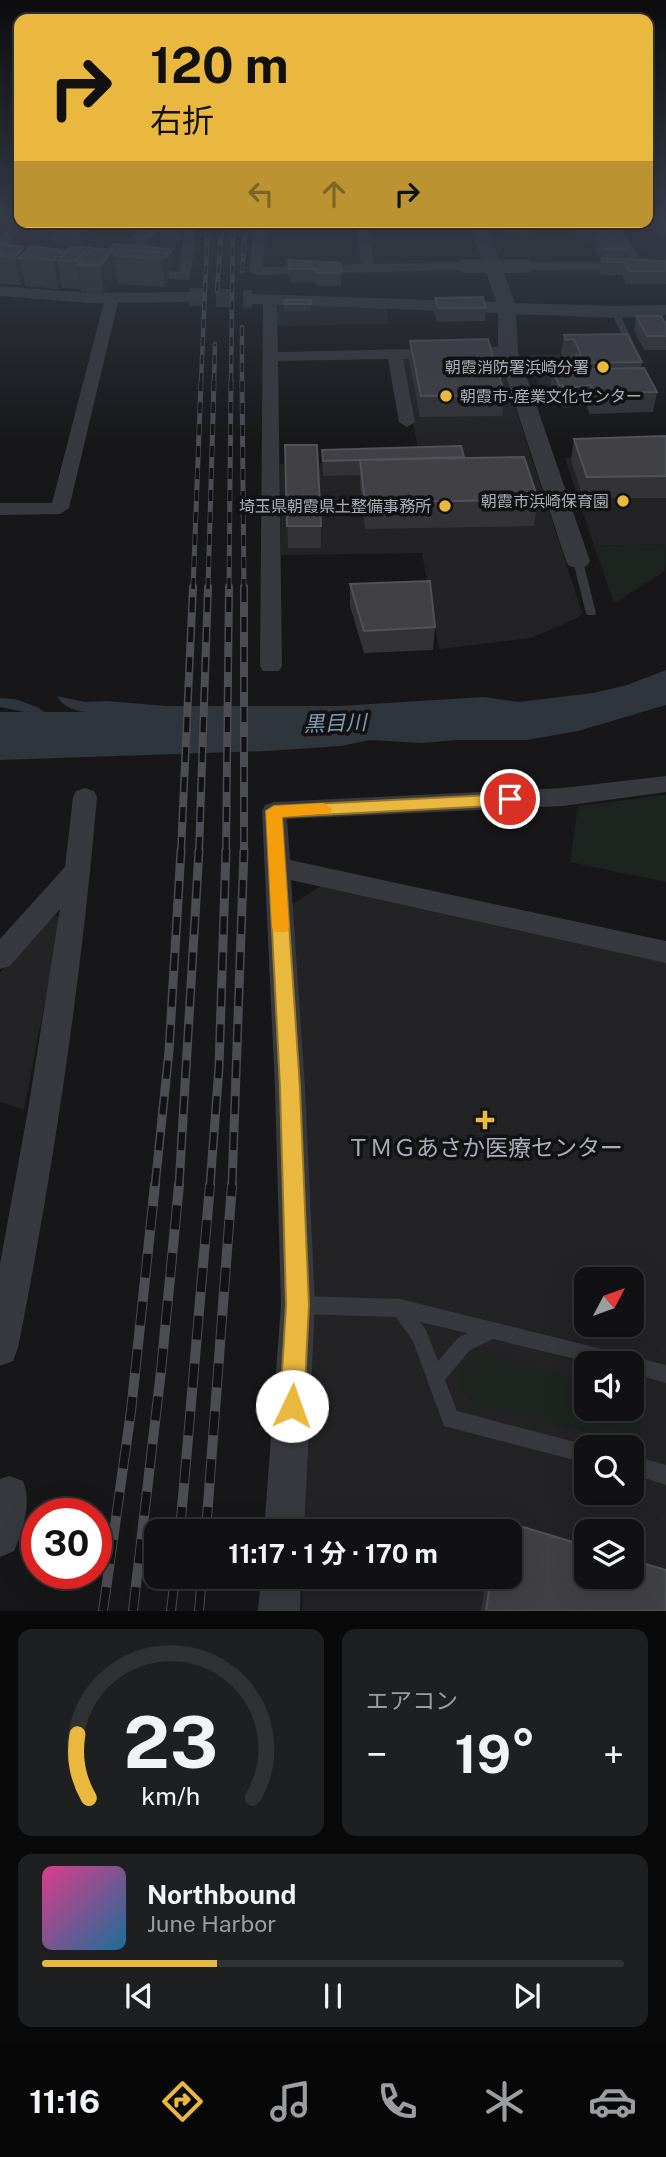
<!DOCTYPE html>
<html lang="ja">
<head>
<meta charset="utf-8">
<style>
	body { margin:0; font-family:"Public Sans","Noto Sans JP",sans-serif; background:#1e1f21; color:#f1f3f6; height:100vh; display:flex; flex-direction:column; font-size:26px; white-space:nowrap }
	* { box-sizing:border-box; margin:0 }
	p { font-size:23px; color:#9c9da0 }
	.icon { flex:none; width:38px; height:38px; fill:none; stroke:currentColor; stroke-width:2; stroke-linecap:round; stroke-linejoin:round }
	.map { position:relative; height:1611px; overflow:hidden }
	.side { display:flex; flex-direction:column; gap:18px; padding:18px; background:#09090a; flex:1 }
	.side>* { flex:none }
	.top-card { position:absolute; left:14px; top:14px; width:639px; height:214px; border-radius:14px; box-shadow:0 7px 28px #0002,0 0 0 2px #303133; background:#eab83e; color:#111; overflow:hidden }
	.needle { width:46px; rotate:49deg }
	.buttons { position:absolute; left:574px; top:1267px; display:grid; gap:14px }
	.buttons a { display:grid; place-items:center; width:70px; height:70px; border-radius:14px; background:#111113; box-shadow:0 7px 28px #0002,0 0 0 2px #303133; font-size:35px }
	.speed { position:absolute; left:21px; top:1498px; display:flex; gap:14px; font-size:35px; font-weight:700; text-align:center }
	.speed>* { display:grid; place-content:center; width:91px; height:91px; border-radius:50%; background:#111113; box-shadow:0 7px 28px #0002,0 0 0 2px #303133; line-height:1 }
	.speed .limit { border:10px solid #d22; background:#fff; color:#111 }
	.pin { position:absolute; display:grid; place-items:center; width:60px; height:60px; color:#fff; margin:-30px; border:4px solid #fff; border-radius:50%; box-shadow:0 2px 7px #0007 }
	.me { position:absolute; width:77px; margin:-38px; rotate:3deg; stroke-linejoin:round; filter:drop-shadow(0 0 5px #0008) }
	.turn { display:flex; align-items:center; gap:24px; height:147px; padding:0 21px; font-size:32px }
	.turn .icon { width:91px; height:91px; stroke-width:2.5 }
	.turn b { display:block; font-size:49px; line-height:60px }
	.lanes { display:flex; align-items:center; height:66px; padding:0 21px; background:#0003; justify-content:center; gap:35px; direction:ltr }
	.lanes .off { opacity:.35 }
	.big { font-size:52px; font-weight:700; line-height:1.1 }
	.side .widget { flex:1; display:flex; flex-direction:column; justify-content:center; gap:10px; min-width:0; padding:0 24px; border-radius:14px; background:#1e1f21 }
	.side .dial { align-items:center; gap:0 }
	.dial svg { height:182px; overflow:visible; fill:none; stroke:#303133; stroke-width:7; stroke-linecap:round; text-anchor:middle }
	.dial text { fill:#f1f3f6; stroke:none }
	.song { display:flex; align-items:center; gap:21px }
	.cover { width:84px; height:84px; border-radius:10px; background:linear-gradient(135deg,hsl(330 70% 55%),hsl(200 70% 35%)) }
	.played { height:7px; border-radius:4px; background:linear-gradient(90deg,#eab83e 30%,#303133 30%) }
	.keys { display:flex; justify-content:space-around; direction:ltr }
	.heat { display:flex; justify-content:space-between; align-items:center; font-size:38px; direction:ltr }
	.side .tiles { flex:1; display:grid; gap:18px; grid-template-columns:1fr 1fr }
	.widget:last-child { grid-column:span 2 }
	.trip { position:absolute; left:144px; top:1519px; width:378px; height:70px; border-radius:14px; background:#111113; box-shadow:0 7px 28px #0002,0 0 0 2px #303133; font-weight:700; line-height:70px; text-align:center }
	.tabs { display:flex; height:112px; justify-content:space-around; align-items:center; background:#070708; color:#9c9da0 }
	.tabs .icon { width:49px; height:49px }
	.tabs .selected { color:#eab83e }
	.tabs b { font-size:32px; color:#f1f3f6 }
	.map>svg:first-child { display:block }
	.built { fill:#232326; fill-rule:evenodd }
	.green { fill:#1d241f }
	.water { fill:#2e353d }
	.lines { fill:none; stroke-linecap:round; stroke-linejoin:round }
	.river { fill:#2e353d; fill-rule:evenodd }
	.tertiary-tunnel { stroke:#343539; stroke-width:18; stroke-dasharray:18 9; stroke-linecap:butt }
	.service { fill:#38393e; fill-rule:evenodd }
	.minor { fill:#38393e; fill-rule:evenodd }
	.tertiary { fill:#38393e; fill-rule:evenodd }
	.rail-far4-casing { stroke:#4b4d53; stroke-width:4.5 }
	.rail-far3-casing { stroke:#4b4d53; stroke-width:5 }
	.rail-far2-casing { stroke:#4b4d53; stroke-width:8 }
	.rail-far1-casing { stroke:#4b4d53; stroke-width:9 }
	.rail-casing { stroke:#4b4d53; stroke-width:10 }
	.rail-far4 { stroke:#121214; stroke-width:2.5; stroke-dasharray:9; stroke-linecap:butt }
	.rail-far3 { stroke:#121214; stroke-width:3.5; stroke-dasharray:11; stroke-linecap:butt }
	.rail-far2 { stroke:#121214; stroke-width:5; stroke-dasharray:15; stroke-linecap:butt }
	.rail-far1 { stroke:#121214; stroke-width:6; stroke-dasharray:18; stroke-linecap:butt }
	.rail { stroke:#121214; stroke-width:8; stroke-dasharray:24; stroke-linecap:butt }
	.minor-bridge { stroke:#38393e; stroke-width:14 }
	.wall { fill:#333337 }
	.shaded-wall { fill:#222225 }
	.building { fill:#404045; stroke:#505257; stroke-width:2 }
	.route { fill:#eab83e; stroke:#987828; stroke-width:2 }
	.slow { fill:#f59e0b }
	.poi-dot { fill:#eab83e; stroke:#121214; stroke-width:2.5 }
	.labels { text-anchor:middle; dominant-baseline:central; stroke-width:7; stroke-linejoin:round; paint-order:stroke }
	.far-poi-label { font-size:16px; fill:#aaaeb8; stroke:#121214; text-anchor:end }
	.water-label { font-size:21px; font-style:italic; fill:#8399b2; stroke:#121214 }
	.near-poi-label { font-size:23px; fill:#aaaeb8; stroke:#121214 }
</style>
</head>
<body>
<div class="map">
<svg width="666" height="1611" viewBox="0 0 666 1611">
	<rect width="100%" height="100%" fill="#171719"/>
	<path class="built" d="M278,304l109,5 1,15 -110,2z
		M629,353l14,31 -104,1 -10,-30z
		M402,357h97l83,256 -5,5 -46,20 -92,11 -17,-96 -141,2 -1,-91 140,-3z
		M666,456v88l-72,2 -29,-88z
		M322,885l344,75v651h-364l1,-34h206v-46h-205l9,-250 -22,-376zM586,1279h46v46h-46zM586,1363h46v46h-46zM586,1447h46v46h-46zM586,1531h46v46h-46z
		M51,913l10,5 -37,192 -24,-8v-130z"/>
	<path class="green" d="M666,544l-1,27 -51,32 -20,-57z
		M666,795v87l-96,-20 8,-56z
		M485,1353l101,27v29h46v-16l11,3 -4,49 -167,-42c-20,-20 -19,-46 13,-50z"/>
	<path class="water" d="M666,670v35l-88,26 -51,9h-69l-35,3 -53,-3 -29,6 -74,5 -267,9v-27h34l14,-4 -29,-7 -2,-2 8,-8 -25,-5v-9l15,1 22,8 15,11 17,3 17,-2 21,5 16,-6 -6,-4c-21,-2 -49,2 -60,-18l28,6 22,-1 60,5h172l145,-9 34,5 75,-9 34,-8z"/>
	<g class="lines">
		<path class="river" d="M0,712h121l18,5 7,12 -7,12 -18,5h-121z"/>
		<path class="tertiary-tunnel" d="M189,297l63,2"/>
		<path class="service" d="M612,310l7,2 16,34 -1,2 -7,-2 -16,-34z
			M578,558l5,3 13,52 -1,2h-8l-1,-2 -13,-52z
			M299,1296l101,3 266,66v18l-34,-10v-10h-40l-99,-24 -23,11 -25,30 12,31 129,34 7,2h-7v16l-142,-37 -31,-85 -17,-24 -97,-3 -6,-3 -3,-6 3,-6zM420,1322l47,11 -9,5 -20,23 -12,-31z
			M632,1455l34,10v20l-34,-11z"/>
		<path class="minor" d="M14,219l10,3 -19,28 -5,1v-13z
			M59,222l117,3 6,4 -6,4 -111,-7z
			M185,222h12l-7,58 -60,-4 -2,-3 7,-4 44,3z
			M255,222h12l-4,45 98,-3 -6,-42h12l7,42 91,-2 7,4 -7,4 -209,5 -7,-4z
			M605,222h12l26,41h23v8l-141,-1 -7,-4 7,-4 104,1z
			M112,294l7,4 -50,210 -9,6 -60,1v-12h52l53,-205z
			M270,296l7,4 1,52 230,-5 8,5 -8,5 -105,2 12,63 -8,5 -8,-5 -11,-63 -110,2 4,305 -3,5h-16l-3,-5 3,-366z
			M666,776v16l-103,14 -276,13 3,41 376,81v22l-375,-83 14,208 10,217 -11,226h-40l17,-226 -6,-217 -13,-277 3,-6 9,-3 289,-14z
			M85,788l9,3 3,6c-16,185 -43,369 -79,551l-5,13 -13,5v-102l28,-154 32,-201 -50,57 -10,3v-30l65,-72 8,-70 3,-6z
			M9,1476l14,5c9,22 0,49 -9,70l-14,6v-78z
			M261,1577h40l-1,34h-42z"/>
		<path class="tertiary" d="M469,222h16l30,81 100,3 51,-1v10l-51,3 -99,-4 2,38 72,209 -3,5 -9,2 -9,-2 -3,-5 -68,-209v-39l-246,-9 -9,-5 9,-5 244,8z
			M0,286l89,7 100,-1 9,5 -9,5 -100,1 -89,-7z"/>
		<defs>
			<path id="rail-far4" d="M242,271l4,-49
				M217,291l5,-69
				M242,327v55
				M201,382l7,-160
				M214,382l1,-38
				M231,382l2,-160"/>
			<path id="rail-far3" d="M242,381l2,208
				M193,589l8,-208
				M208,589l6,-208
				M229,589l2,-208"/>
			<path id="rail-far2" d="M244,587v265
				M181,852l12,-265
				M199,852l9,-265
				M226,852l3,-265"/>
			<path id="rail-far1" d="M155,1186l14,-135 12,-201
				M179,1186l20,-336
				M210,1186l9,-119 7,-217
				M232,1186l12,-336"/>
			<path id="rail" d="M180,1531l30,-346
				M206,1531l26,-346
				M103,1611l28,-200 24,-226
				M133,1611l28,-240 18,-186
				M171,1611l4,-34
				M199,1611l3,-34"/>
		</defs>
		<use href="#rail-far4" class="rail-far4-casing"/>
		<use href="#rail-far3" class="rail-far3-casing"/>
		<use href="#rail-far2" class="rail-far2-casing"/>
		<use href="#rail-far1" class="rail-far1-casing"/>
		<use href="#rail" class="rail-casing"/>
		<use href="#rail-far4" class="rail-far4"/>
		<use href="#rail-far3" class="rail-far3"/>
		<use href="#rail-far2" class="rail-far2"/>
		<use href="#rail-far1" class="rail-far1"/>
		<use href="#rail" class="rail"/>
		<path class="minor-bridge" d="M465,266h60"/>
	</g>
	<path class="wall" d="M648,219h18v17l-10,-1 -8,-10z
		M140,222h44l-1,2 1,12 -3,4 -21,-2 -7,9 20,2 1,12 -6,8 1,12 -4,6 -47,-3 -2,-16 1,10 -13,16 -22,-2 -1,-3 -19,-1 -1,-3 -3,4 -33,-3 -1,-5 -3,4 -21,-1v-40l25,8 38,2 26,-7 1,4 46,-5 -1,-9 10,-12h-5z
		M504,222h28l-2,12 -25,-1z
		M20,223l74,10 -12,12 -29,-3 -1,-5 -2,3 -27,-4z
		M614,223l-1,8h2l-1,6 15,12 -1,10 38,2v23h-40l-4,-9h-21l-2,-4 2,-11 -6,-10 1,-8 -21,-3 1,-13z
		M288,260l53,13v13h-24l-1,-4h-27z
		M435,298l51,10 -1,13 -48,1 -3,-11z
		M311,300v11h-27v-7z
		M636,316l30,8v26h-22l-10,-20z
		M564,335l78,27 -1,6 16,24 -4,20 -63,2 -4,-9 -20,3 -10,-3 -6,-15 2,-20h22v-4l-3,-7h-8l-2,-5z
		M410,341l95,54 -3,21 -82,1 -11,-57z
		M666,436v62h-83l-12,-38 3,-21z
		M285,445l36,81v22h-33z
		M461,446l3,13 74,40 -4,27 -169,3 -5,-42v-12l-37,1 -1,-26z
		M350,584l85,43 -2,23 -69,3 -14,-47z
		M500,1520l166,91h-185l5,-34h23v-46h-14z"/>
	<path class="shaded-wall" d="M52,222h6l-7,8 1,7 -2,3 -2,-13z
		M90,222h2l2,11 -12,12 -2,-13z
		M180,222h4l-1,2 1,12 -3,4z
		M159,226l1,12 -10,13 -1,-13z
		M24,247l2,11h-7l5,23 -3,4 -6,-28z
		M89,247l2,18 -13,-1 3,26 -5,-28z
		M173,249l1,12 -6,8 1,12 -4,6 -3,-28 5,-6z
		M63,250l1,10h-6l3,25 -3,4 -4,-29z
		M113,250l4,28 -13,16 -4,-28z
		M590,385l-4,20 -20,3 3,-20z"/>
	<path class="building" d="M655,219h11v4h-8z
		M21,222h31l-4,5 -28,-4z
		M59,222h31l-10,10 -29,-2z
		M148,222h25l10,1 -3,4 -21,-1 -10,12 -14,-1z
		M578,222l36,1 -4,8h5l-2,5 -13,-2 2,-4 -26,-4z
		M597,237h25l5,4 2,8h-25z
		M0,244l24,3 -9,10 -15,-1z
		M114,244l59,5 -6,7v-3l-47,-3 -5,5h-1l-1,-5 -4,-1z
		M31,246l32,4 -9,10 -35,-2z
		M69,247h20l-13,15 -18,-2z
		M92,248l21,2 -13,16 -22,-2z
		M120,250l47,3 -5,6 -47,-3z
		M601,258l65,3v10h-38l-4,-9h-21z
		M288,260l52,3 1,10h-24l-1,-4h-27z
		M483,297l3,11h-48l-3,-10z
		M285,300h26v4h-27z
		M636,316h25l5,8v12h-19z
		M627,334l15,28 -63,1 -3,-8h5l-7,-16 -8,1 -2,-5z
		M488,339l17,56 -84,1 -11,-55z
		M644,368l13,24 -63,1 -4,-8 -21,3 -10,-3 -7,-15z
		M666,436v40l-79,1 -13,-38z
		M285,445h32l4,81h-34z
		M461,446l3,11 -141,4 -1,-11z
		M524,457l14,42 -173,4 -5,-43z
		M430,581l5,46 -71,4 -14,-47z
		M500,1520l86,26v31h46v-17l34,10v41h-180l5,-34h18v-46h-11z"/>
	<linearGradient id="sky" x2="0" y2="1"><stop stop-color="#0d0d0e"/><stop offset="0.49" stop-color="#363c49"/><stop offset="1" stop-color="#363c49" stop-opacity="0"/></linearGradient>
	<rect width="666" height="445" fill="url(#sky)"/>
	<path class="route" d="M510,794l8,5 -8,6 -228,12 18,271 9,217 -5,101 -4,8 -8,4 -9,-4 -3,-8 6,-101 -6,-217 -14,-277 8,-5z"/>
	<path class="slow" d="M324,803l8,6 -2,4 -48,4 7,110 -2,5h-13l-2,-5 -6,-116 8,-5z"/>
	<g class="poi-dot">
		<circle cx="603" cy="367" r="7"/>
		<circle cx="446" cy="396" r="7"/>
		<circle cx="623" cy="501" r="7"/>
		<circle cx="445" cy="506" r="7"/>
		<path d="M481.5 1109.5h7v7h7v7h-7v7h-7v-7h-7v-7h7z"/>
	</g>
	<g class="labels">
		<g class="far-poi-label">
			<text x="589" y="367">朝霞消防署浜崎分署</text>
			<text x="460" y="396" text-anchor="start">朝霞市-産業文化センター</text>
			<text x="609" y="501">朝霞市浜崎保育園</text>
			<text x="431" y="506">埼玉県朝霞県土整備事務所</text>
		</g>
		<g class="water-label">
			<text transform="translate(335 723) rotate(-2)">黒目川</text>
		</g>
		<g class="near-poi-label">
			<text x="485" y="1147">ＴＭＧあさか医療センター</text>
		</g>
	</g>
</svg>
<div class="buttons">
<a><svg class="needle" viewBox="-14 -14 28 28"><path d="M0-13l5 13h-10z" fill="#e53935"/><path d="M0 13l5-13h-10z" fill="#9c9da0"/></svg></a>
<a><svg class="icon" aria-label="sound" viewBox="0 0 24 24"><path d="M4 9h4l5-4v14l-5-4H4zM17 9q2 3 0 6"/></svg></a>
<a><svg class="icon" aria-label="search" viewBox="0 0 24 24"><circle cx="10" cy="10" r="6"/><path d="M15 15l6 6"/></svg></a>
<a><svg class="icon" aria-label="layers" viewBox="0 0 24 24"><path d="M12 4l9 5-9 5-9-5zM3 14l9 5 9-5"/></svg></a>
</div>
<div class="speed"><div class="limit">30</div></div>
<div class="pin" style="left:510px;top:799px;background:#d93025"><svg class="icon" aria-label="arrive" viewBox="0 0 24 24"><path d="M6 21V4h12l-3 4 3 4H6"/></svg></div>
<svg class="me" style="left:292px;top:1406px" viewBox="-20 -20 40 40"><circle r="19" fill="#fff"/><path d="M0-13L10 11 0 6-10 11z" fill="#eab83e"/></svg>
<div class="trip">11:17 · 1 分 · 170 m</div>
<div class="top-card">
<div class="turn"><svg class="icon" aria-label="right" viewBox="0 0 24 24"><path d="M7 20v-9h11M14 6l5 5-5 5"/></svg><div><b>120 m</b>右折</div></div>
<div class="lanes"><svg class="icon off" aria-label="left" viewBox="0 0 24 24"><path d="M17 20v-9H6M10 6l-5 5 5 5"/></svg><svg class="icon off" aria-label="ahead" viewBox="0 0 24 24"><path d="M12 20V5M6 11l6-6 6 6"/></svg><svg class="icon" aria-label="right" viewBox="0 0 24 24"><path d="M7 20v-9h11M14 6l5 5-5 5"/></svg></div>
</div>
</div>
<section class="side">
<div class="tiles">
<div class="widget dial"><svg viewBox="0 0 100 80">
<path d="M14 69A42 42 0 1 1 86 69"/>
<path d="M14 69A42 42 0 0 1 9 41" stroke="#eab83e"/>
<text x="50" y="56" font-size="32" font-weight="700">23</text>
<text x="50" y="72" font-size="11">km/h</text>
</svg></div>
<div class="widget"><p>エアコン</p>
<div class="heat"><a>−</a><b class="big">19°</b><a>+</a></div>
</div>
<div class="widget">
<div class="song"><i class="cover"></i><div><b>Northbound</b><p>June Harbor</p></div></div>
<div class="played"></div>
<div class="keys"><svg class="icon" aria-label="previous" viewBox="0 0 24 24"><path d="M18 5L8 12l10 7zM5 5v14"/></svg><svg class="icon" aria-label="pause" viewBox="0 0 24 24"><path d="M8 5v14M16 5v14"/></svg><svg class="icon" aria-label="next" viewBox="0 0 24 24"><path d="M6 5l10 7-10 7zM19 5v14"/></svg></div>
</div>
</div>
</section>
<nav class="tabs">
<b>11:16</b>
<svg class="icon selected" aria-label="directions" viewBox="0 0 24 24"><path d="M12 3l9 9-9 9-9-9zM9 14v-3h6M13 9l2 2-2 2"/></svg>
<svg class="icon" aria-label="music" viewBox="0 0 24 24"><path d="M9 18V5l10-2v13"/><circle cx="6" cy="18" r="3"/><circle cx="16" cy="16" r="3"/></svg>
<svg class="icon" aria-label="phone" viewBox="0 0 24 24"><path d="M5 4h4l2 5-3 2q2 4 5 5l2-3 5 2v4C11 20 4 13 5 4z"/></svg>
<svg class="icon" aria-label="climate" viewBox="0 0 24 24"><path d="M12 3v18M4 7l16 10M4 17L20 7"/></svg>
<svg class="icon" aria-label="car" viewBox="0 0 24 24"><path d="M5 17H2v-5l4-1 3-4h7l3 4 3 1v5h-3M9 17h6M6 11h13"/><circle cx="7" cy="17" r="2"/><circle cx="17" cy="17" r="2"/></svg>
</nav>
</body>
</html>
